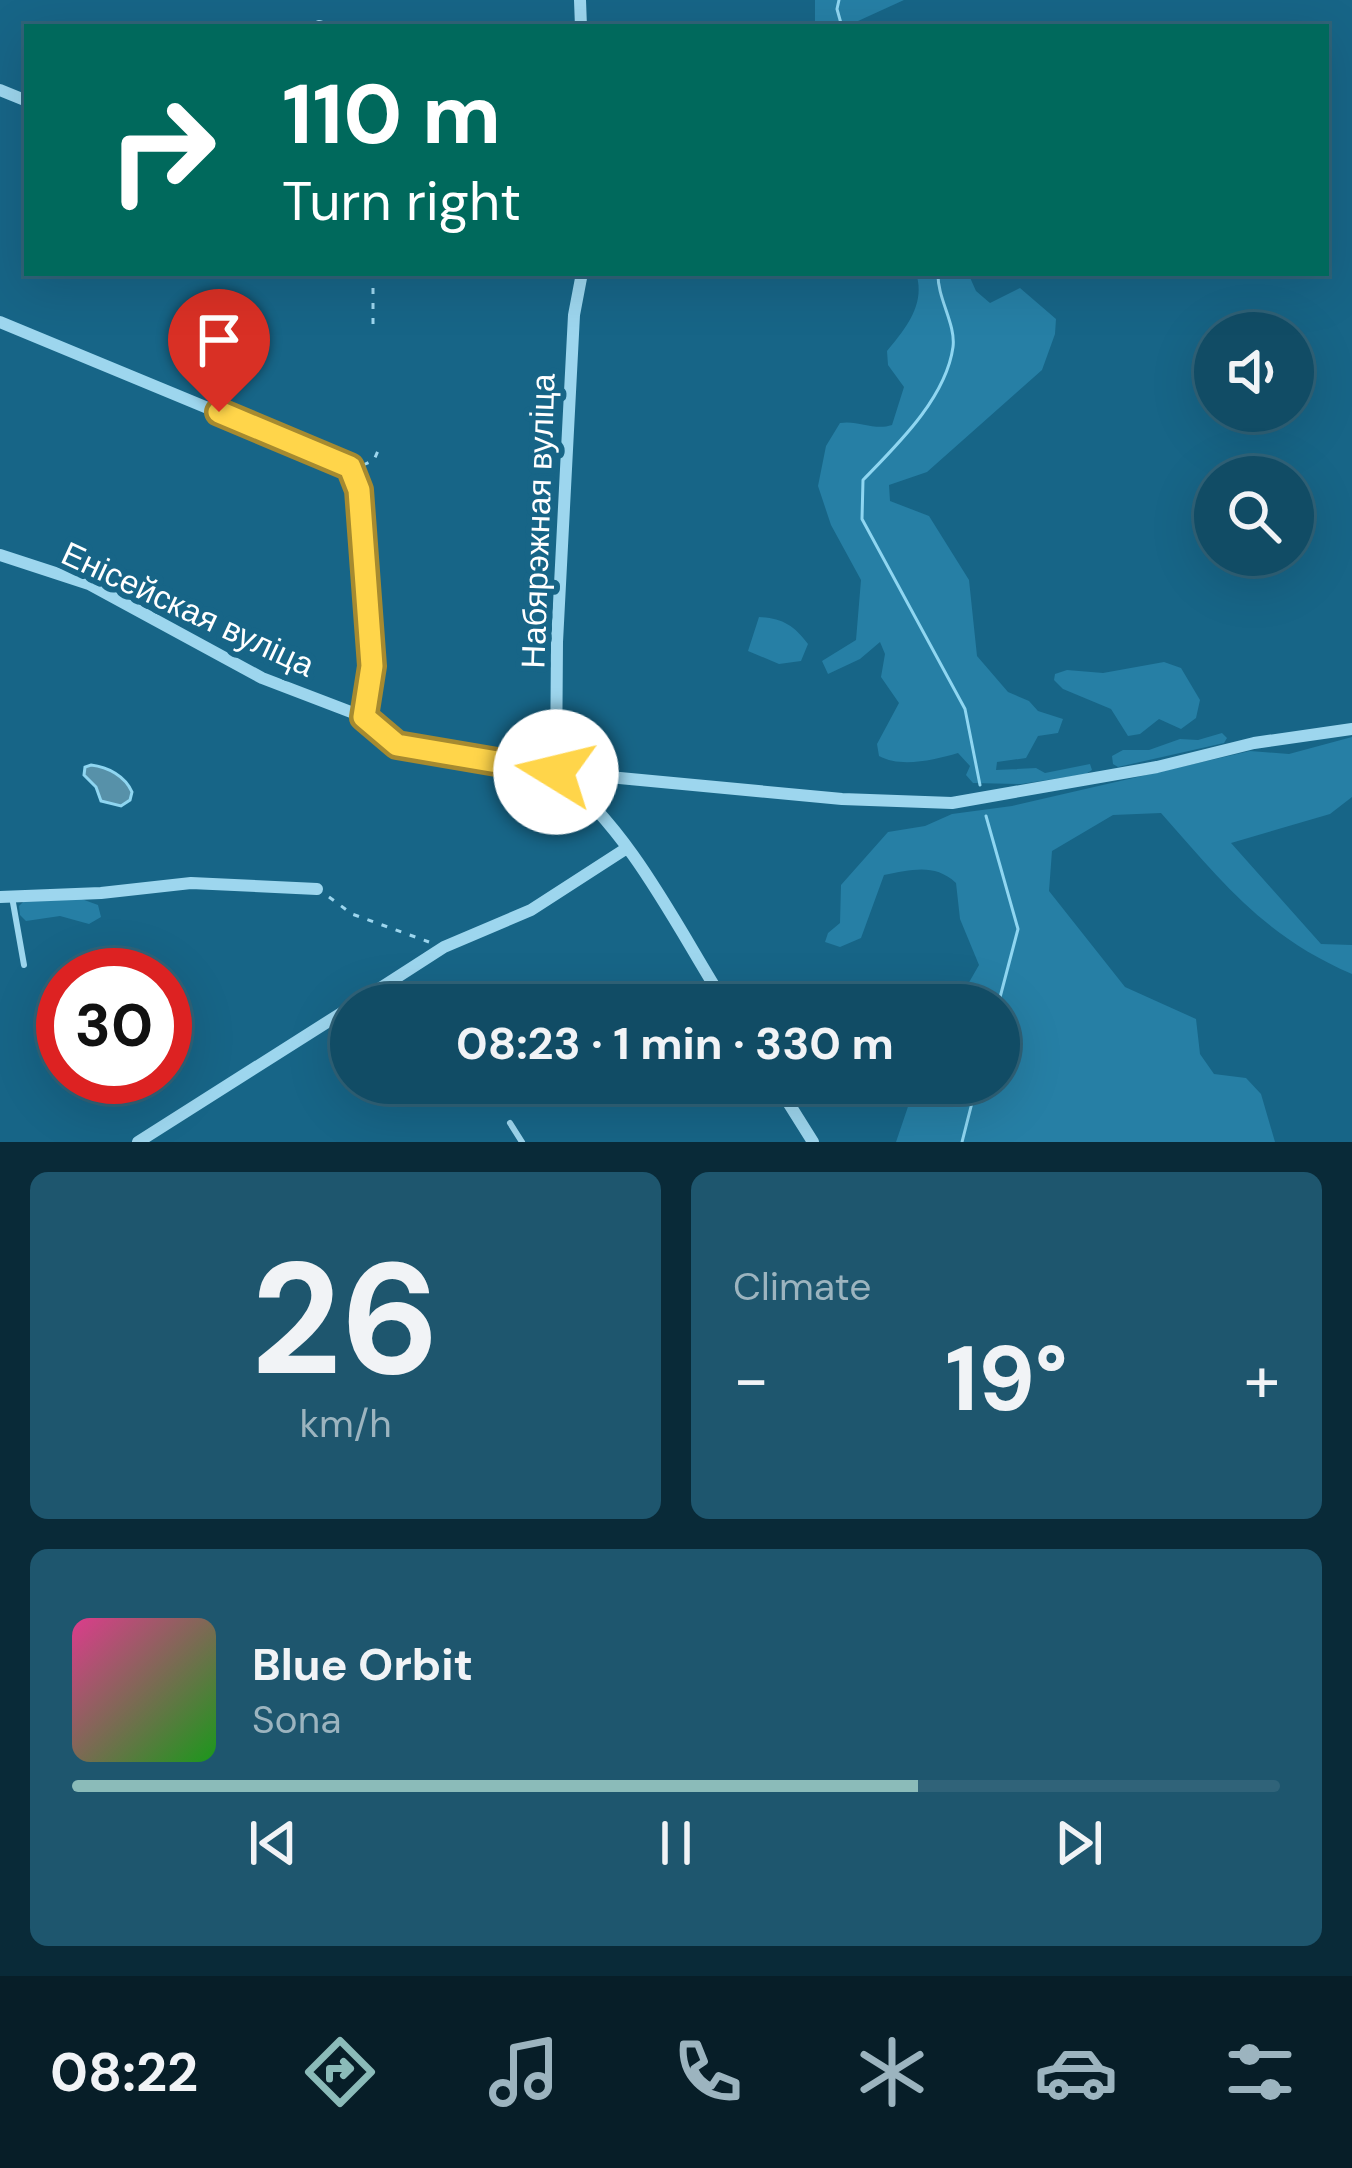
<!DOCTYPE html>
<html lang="en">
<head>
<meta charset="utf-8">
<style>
	body { margin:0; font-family:"DM Sans",sans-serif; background:#1e566e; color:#f1f3f6; height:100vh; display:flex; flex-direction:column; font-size:45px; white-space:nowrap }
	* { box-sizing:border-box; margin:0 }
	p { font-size:39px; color:#9cb4bf }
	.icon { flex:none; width:66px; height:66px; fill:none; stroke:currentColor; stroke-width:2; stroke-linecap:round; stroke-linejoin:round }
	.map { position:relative; height:1142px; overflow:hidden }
	.panel { display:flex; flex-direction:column; gap:30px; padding:30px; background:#092a38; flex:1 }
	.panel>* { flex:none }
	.banner { position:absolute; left:24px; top:24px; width:1305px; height:252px; border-radius:0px; box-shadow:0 12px 48px #0002,0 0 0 3px #306379; background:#00695c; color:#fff; overflow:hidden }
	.controls { position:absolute; left:1194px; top:312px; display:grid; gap:24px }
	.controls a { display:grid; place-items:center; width:120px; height:120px; border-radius:50%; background:#114c65; box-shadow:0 12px 48px #0002,0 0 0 3px #306379; font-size:60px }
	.speed { position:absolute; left:36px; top:948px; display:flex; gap:24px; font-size:60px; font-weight:700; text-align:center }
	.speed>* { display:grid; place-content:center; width:156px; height:156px; border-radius:50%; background:#114c65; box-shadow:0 12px 48px #0002,0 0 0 3px #306379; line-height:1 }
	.speed .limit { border:18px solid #d22; background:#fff; color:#111 }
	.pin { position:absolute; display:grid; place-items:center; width:102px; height:102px; color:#fff; margin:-123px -51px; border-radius:50% 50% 50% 0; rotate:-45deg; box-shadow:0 0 12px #0007 }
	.pin .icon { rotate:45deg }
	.me { position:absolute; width:132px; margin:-66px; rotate:279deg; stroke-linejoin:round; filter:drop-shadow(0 0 9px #0008) }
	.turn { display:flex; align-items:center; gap:42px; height:252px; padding:0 60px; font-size:54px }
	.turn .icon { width:156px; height:156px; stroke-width:2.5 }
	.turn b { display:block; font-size:84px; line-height:102px }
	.big { font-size:90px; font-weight:700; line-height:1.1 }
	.panel .card { flex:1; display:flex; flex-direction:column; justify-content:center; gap:18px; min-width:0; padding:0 42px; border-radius:18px; background:#1e566e }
	.panel .dial { align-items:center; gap:0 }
	.dial b { font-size:156px; line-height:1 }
	.song { display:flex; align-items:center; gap:36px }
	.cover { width:144px; height:144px; border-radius:18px; background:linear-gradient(135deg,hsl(330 70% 55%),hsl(120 70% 35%)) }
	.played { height:12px; border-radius:6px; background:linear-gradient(90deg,#8bbbb9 70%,#306379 70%) }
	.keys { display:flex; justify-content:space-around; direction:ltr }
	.heat { display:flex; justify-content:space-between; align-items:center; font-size:66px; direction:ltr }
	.panel .tiles { flex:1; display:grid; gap:30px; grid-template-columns:1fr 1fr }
	.card:last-child { grid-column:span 2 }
	.trip { position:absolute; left:330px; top:984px; width:690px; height:120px; border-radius:60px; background:#114c65; box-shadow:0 12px 48px #0002,0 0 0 3px #306379; font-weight:700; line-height:120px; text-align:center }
	.tab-bar { display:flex; height:192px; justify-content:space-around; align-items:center; background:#071e28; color:#9cb4bf }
	.tab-bar .icon { width:84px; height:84px }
	.tab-bar .selected { color:#8bbbb9 }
	.tab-bar b { font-size:54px; color:#f1f3f6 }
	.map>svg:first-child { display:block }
	.green { fill:#267fa5 }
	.water { fill:#5791a9; stroke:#8fd6f1; stroke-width:3 }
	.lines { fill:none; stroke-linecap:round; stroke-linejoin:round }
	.stream { stroke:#8fd6f1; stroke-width:3 }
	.path { stroke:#9dd6ee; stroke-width:3; stroke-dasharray:6 9; stroke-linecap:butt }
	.service { stroke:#9dd6ee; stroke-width:6 }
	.minor { stroke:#9dd6ee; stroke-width:12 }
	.route-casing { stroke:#a68a30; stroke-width:30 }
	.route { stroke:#ffd54a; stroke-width:21 }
	.labels { text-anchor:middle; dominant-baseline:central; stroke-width:12; stroke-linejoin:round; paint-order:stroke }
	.street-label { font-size:33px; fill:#fff; stroke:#176587 }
</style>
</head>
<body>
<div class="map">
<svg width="1352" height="1142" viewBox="0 0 1352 1142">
	<rect width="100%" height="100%" fill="#176587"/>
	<path class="green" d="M815,0h89l-46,21 2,6h-45z
		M916,273h52l8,18 14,12 30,-15 36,31 -1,15 -13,36 -115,102 -38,13 1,16 39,15 40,64 8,76 31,36 21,9 9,10 25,8 -5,14 -20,3 -12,22 -29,4 -1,8 40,-2 9,5 45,-9 2,6 -6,4 -65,10 -48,-1 -7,-8 4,-9 -12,-13c-24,7 -57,15 -79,3l-2,-12 22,-41 -18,-26 4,-23 -5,-12 -20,17 -32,15 -6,-13 34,-21 5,-60 -30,-55 -13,-39 8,-40 14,-23c19,-3 34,8 52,2l12,-38 -16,-22 -1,-14c19,-23 39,-47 29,-78z
		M759,617c23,1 35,8 49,27l-7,17 -22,3 -31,-13z
		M1164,662l17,6 19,32 -4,18 -15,11 -22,-10 -19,15 -12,2 -17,-27 -48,-20 -9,-9 1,-6 12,-4 36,3z
		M1222,733l5,5 -3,5 -106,24 -5,-3 -1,-8 11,-6h26l31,-11 18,1z
		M1352,737v60l-22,17 -99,29 90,101 31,1v29c-88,-38 -129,-91 -191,-161l-48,2 -61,36 -3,40 76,96 71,32 4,35 14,20 32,4 15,16 14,48h-379l20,-59h83v-78h-43l23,-40 -19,-46 -4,-36c-22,-20 -44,-13 -72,-8l-23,63 -21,9 -15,-5 3,-9 12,-10 1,-38 47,-53 37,-6 27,-12 60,-8 238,-55 39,3z
		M76,897l22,8 3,12 -12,7 -29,-8 -34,5 -6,-6 -1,-9 8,-8z"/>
	<path class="water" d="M91,765c17,2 34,11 41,27l-2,8 -9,6 -20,-5 -5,-14 -12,-12 1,-8z"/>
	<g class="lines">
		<path class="stream" d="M839,0l-2,9 5,18
			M938,273c-1,25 18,51 15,74 -7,51 -56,98 -90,133l-1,39 103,190 15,76
			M986,816l32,113 -20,76
			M962,1142l15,-59"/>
		<path class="path" d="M373,273v52
			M363,465l11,-5 6,-14
			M329,897l23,17 77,28"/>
		<path class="service" d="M12,897l12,68
			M510,1123l12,19"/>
		<path class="minor" d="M580,0l1,27
			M319,26l3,1
			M0,90l27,11
			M0,322l350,145 9,23 13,176 -8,51
			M0,555l89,29 173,94 102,39 33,28 159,27 286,27 110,4 205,-36 97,-24 98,-14
			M556,772l1,-130 17,-327 8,-42
			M557,772c76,62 118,152 169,233
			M0,897l101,-4 90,-10 126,6
			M354,1005l90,-58 87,-37 96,-62
			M776,1083l37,59
			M138,1142l213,-135"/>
	</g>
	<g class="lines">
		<defs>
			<path id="route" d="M219,412l131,55 9,23 13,176 -8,51 33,28 159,27"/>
		</defs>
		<use href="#route" class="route-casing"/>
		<use href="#route" class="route"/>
	</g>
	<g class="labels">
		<g class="street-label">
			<text transform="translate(538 521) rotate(-88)">Набярэжная вуліца</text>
			<text transform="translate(188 609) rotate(25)">Енісейская вуліца</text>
		</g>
	</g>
</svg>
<div class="controls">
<a><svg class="icon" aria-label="sound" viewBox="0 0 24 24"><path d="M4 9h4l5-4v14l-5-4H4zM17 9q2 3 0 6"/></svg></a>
<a><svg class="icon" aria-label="search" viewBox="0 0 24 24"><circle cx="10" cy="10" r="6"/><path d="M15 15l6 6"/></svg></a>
</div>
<div class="speed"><div class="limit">30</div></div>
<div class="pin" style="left:219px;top:412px;background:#d93025"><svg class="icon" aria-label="arrive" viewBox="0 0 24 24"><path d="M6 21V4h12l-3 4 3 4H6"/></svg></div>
<svg class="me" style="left:556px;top:772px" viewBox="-20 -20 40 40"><circle r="19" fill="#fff"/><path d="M0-13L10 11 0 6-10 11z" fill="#ffd54a"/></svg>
<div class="trip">08:23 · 1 min · 330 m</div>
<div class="banner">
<div class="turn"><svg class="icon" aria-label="right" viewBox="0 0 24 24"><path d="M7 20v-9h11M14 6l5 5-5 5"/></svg><div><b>110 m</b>Turn right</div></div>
</div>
</div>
<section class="panel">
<div class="tiles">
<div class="card dial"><b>26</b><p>km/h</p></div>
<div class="card"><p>Climate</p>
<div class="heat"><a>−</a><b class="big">19°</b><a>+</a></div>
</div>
<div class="card">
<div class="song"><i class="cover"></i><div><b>Blue Orbit</b><p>Sona</p></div></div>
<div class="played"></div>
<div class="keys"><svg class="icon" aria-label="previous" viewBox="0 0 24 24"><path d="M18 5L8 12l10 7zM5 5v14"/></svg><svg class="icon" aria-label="pause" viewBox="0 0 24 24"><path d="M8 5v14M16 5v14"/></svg><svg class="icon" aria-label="next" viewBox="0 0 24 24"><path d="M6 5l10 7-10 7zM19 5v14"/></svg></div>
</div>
</div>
</section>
<nav class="tab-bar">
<b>08:22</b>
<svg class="icon selected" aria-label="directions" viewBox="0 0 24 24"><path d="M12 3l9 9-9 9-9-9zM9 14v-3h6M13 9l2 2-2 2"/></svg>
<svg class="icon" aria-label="music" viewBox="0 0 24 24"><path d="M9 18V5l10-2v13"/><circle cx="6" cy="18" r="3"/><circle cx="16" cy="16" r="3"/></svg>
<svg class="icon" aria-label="phone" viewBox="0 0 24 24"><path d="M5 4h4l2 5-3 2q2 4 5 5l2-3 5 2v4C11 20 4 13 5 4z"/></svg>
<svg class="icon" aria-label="climate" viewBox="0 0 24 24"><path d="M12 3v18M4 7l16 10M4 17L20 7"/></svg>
<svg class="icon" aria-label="car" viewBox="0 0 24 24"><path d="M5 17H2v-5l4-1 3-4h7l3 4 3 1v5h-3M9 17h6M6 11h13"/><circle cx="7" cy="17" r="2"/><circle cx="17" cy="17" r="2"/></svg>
<svg class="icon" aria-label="filters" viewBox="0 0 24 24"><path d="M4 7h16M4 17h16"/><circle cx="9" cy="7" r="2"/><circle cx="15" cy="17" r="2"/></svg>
</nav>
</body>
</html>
